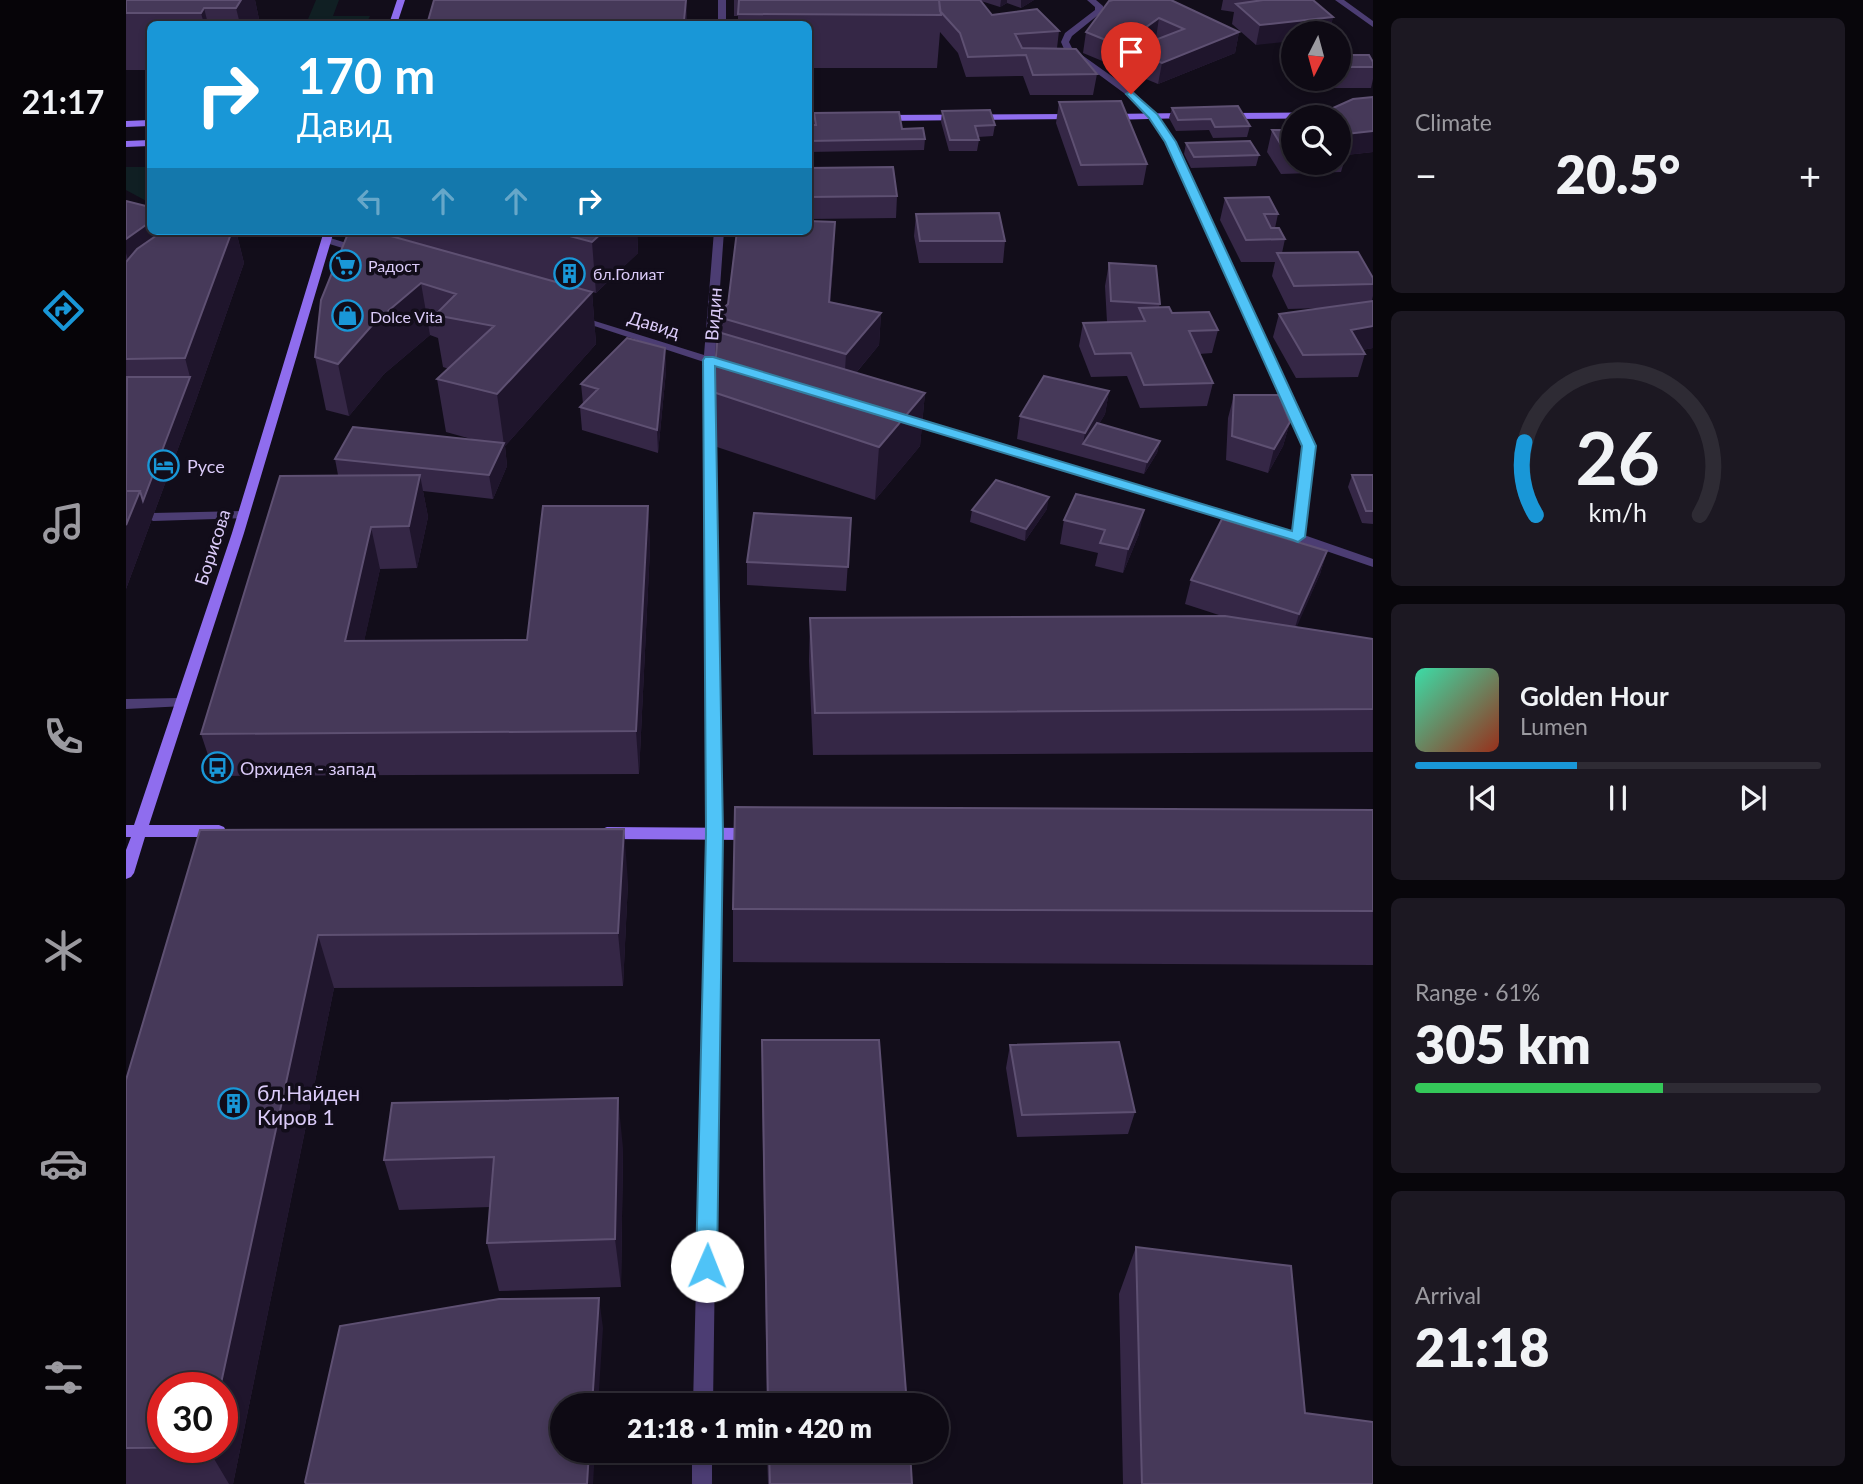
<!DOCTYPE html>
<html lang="en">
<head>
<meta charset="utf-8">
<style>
	body { margin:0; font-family:Lato,sans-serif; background:#1c1822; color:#f1f3f6; height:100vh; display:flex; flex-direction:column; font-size:26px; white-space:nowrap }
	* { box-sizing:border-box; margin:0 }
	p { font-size:23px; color:#9b9aa0 }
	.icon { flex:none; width:38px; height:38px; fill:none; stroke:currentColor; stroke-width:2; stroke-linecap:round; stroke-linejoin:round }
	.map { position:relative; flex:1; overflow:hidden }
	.side { display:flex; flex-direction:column; gap:18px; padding:18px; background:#08060b; width:490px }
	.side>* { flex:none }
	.banner { position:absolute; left:21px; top:21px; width:665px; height:214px; border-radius:10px; box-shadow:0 4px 10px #0003,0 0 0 2px #2e2b34; background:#1997d7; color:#fff; overflow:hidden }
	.needle { width:46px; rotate:186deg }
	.fabs { position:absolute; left:1155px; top:21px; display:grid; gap:14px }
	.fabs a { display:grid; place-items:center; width:70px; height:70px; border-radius:50%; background:#0e0a14; box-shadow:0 4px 10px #0003,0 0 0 2px #2e2b34; font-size:35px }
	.speed { position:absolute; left:21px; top:1372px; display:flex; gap:14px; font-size:35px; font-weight:700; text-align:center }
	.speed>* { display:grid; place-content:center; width:91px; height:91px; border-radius:50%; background:#0e0a14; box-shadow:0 4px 10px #0003,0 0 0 2px #2e2b34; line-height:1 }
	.speed .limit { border:10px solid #d22; background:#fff; color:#111 }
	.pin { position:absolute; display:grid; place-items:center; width:60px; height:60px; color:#fff; margin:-72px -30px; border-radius:50% 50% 50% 0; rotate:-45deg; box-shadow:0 0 7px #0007 }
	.pin .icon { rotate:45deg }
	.me { position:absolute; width:77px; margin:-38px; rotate:1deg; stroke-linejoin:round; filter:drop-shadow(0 0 5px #0008) }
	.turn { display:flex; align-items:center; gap:24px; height:147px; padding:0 35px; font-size:32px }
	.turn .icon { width:91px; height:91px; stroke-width:2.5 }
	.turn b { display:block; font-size:49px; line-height:60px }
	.lanes { display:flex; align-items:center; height:66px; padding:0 35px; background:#0003; justify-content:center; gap:35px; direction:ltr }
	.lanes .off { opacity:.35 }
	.big { font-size:52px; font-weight:800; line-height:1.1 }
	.side .tile { flex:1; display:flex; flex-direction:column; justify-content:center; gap:10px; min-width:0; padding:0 24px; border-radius:10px; background:#1c1822 }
	.side .dial { align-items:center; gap:0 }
	.dial svg { height:182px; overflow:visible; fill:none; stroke:#2e2b34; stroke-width:7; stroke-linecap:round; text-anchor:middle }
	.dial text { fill:#f1f3f6; stroke:none }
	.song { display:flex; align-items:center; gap:21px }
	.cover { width:84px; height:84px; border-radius:10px; background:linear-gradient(135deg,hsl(160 70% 55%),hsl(10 70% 35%)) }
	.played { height:7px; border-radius:4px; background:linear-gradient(90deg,#1997d7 40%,#2e2b34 40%) }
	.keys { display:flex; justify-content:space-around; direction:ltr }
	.heat { display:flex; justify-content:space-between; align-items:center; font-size:38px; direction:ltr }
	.charge { height:10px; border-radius:5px; background:linear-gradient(90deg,#34c759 61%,#2e2b34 0) }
	.trip { position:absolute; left:424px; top:1393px; width:399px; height:70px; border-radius:35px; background:#0e0a14; box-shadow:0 4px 10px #0003,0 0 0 2px #2e2b34; font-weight:800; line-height:70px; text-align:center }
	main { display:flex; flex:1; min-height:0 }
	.dock { display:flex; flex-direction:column; width:126px; justify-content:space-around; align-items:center; background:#060408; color:#9b9aa0 }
	.dock .icon { width:49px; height:49px }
	.dock .active { color:#1997d7 }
	.dock b { font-size:32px; color:#f1f3f6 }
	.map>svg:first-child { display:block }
	.green { fill:#101f23 }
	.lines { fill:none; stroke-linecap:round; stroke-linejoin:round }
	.lane { fill:#4c3d73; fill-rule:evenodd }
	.street { fill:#4c3d73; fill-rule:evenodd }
	.secondary { fill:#8f6dee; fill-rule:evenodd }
	.wall { fill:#352746 }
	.shaded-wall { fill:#1f152c }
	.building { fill:#463959; stroke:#5e5072; stroke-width:2; fill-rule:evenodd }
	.route { fill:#4fc3f7; stroke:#337fa1; stroke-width:2 }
	.labels { text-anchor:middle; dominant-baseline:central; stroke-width:7; stroke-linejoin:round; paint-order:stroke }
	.far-poi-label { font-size:16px; fill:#dbcbf9; stroke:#120d1a; text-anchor:start }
	.street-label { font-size:18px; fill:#dbcbf9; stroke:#120d1a }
	.poi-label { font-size:18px; fill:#dbcbf9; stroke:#120d1a; text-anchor:start }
	.near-poi-label { font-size:21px; fill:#dbcbf9; stroke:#120d1a; text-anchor:start }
</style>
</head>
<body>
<main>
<nav class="dock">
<b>21:17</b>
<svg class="icon active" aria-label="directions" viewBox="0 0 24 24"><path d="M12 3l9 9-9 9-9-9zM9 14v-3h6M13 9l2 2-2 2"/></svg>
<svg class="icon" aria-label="music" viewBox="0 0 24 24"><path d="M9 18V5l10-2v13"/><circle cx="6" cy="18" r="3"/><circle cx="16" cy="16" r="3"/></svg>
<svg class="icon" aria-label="phone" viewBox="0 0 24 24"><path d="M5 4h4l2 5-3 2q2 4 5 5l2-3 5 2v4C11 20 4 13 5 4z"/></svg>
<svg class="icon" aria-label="climate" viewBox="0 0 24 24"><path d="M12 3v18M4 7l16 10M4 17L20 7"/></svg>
<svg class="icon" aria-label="car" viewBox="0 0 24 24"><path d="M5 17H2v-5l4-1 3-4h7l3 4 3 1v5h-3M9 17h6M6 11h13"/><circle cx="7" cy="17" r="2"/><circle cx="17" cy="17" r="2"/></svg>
<svg class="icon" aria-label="filters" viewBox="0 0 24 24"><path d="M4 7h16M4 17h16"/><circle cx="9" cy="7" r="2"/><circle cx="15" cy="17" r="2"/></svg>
</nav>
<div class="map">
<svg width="1247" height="1484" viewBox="0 0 1247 1484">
	<rect width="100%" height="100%" fill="#120d1a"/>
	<path class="green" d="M190,0h23l-6,16h37l-4,8h-60z
		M0,167h24v36l-24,-13z"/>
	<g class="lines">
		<path class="lane" d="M542,22h54l4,2h-62z
			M117,511l4,1 2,3 -2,3 -94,3 -6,-4 6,-4z
			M54,698l5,2 2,3 -2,3 -59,3v-10z"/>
		<path class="street" d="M592,0h8v24h-8z
			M961,0h9l7,6v5l-31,25 -3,6 3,6 62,44 22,22 19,28 140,304 -11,89 69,24v8l-79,-27 -392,-119 -2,-2 6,-3 4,1 383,114 10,-85 -138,-304 -15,-24 -22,-22 -64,-47 -3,-7 4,-9 30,-23v-3z
			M1209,0h9l29,21v6z
			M588,231h10l-9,127 6,4 -6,3 6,469 -8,571h-20l14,-571 -3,-472 -131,-43 1,-2h8l122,38z
			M201,237l39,12 1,2 -5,3 -39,-12v-4z
			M566,1451h20v33h-20z"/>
		<path class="secondary" d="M271,0h8l-8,24h-8z
			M1247,112v6l-146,1 -4,-3 4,-3z
			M1060,113l3,1v4l-81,2 -4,-3 4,-3z
			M948,114l4,3 -1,2 -196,2 -4,-3 4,-3z
			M682,116h25l4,3 -4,3h-25z
			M24,120v6l-24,1v-6z
			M24,140v6l-24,1v-6z
			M198,231h10l-90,302 -95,292h70l5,2 2,4 -2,4 -5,2h-74l-11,36 -3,4 -5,2v-29l5,-13h-5v-12h8l98,-292z
			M481,827l144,1 5,2 2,4 -2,4 -5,2 -144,-1 -5,-2 -2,-4 2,-4z"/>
	</g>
	<path class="wall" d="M0,0h129l5,24h-110v46h-24z
		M560,0l1,24h-259v-3z
		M608,0h300l-13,8 -14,-5 -7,4 -19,-6 11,14 67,16 -2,17 40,26 -4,21h-63l-7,-19 -57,1 -8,-24 -18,-21 -3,36h-129v-44h-70v-8h-4z
		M987,0l126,32 -4,21 -77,31 -75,-31 3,-21z
		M1097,0h90l20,17 -4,16h-36l-37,12 -24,-21 2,-12 -13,-2z
		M1213,55l34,7v17l-2,9h-61l-5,-9h34z
		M1247,97v55l-27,3 -5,17 -60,2 -14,-22 5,-22h21v33h46v-46h-16l1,-5z
		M933,102l88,62 -4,21 -65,1 -22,-63z
		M1046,108l78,18 -3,11 -34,1 -4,-8 -33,1 -7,-13z
		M816,111l53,14 -2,11 -15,1 1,3 -2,11h-28l-8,-29z
		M688,113l88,16 23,10 -1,11 -116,2v-27h6z
		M1060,143l73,12 -3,11 -65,2 -7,-14z
		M682,168l89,28 -1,22 -88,1z
		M1099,198l53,16 -3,14 10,11 -3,14 91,25v18l-1,5h1v47l-11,2 3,4 -7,23 -62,1 -23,-41 6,-23 44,-6 -35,1 -16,-33 3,-14h-34l-21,-42z
		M0,201l24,30h86l8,32 -48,137 -70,189z
		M790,214l89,27 -2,22h-84l-5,-27z
		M260,231h251l1,22 -42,40 -21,-6 17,5 4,52 -91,102 2,20 -14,33 -70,-8 5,26 -11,51 -37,1 -16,72 163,-1 121,-134 2,42 -11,226 -424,2 -14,-42 137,-259 -3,-16 140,-19 -29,-8 -9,-53 12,-10 -6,-2 -5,-29 -8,-3 -46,39 -35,42 -23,-6 -11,-53 72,-122z
		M708,254l-4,49 51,10 -2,32 -23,28 69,20 -5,53 -45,54 -161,-54 -1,-54 3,-43 -1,-33z
		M983,263l51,41 -1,3 59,23 -6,23 -13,1 14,29 -6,23 -67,2 -13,-32 -36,1 -12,-31 4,-23 24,-1 -2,-36z
		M539,348l1,23 -8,82 -76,-23 -2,-23 3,-3 -2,-20z
		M983,391l-4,23 -6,10 61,17 -3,12 -13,21 -127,-35 3,-23z
		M1108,395l56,27 -7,24 -15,27 -42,-13 2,-42z
		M1226,475h21v49l-11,-1 -14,-36z
		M921,509l-22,32 -55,-19 2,-12z
		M725,518l-5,73 -99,-6v-23z
		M938,520l75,14 -16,39 -28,-7 3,-13 -38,-9z
		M1201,551l-7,23 -24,53 77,12v113l-560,3 -4,-94 1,-43 412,-2 -37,-12 6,-24z
		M1247,810v155l-640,-3v-53z
		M74,830l428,52 -5,104 -289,2 -101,496h-107v-404z
		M636,1040l145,365h-140l-5,-313z
		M884,1045l125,67 -7,22 -111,3 -11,-69z
		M497,1148l-2,139 -122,4 -12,-48 3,-36 -91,3 -15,-50z
		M1010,1247l169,166 68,71h-250l-4,-190z
		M641,1451h143l2,33h-144z"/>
	<path class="shaded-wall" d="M115,0h14l5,24h-20l-4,-16z
		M560,0l1,24h-3z
		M875,0h6v3l-7,4z
		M895,0h13l-13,8z
		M78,8l4,16h-4l-3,-11z
		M1207,17l-4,16h-36v8l-37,4 4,-20z
		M1033,18l-3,20 -21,15 3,-20z
		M1113,32l-4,21 -77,31 4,-21z
		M1247,131v21l-27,3 1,-5 -5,1 4,-17z
		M24,222v9h21l-42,33 -3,-11v-14z
		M709,222l-1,32 -6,81 1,-33z
		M106,231h4l8,32 -48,137 -70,189v-64l14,-34 50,-114 -5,-19z
		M478,231h33l1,22 -42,40 -4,-51z
		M295,283l9,52 -46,39 -35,42 -11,-52 37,-42z
		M466,292l4,52 -91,102 2,20 -14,33 -4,-24 15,-30 -7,-51z
		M755,313l-2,32 -35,42 2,-33z
		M1247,326v22l-29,5 7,-23z
		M539,348l1,23 -8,82 -1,-23z
		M983,391l-4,23 -18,31 -4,-1 2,-11z
		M799,393l-5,53 -45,54 4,-53z
		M1164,422l-7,24 -15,27 6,-24z
		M1034,441l-3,12 -13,21 3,-12z
		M294,475l8,42 -11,51 -8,-42z
		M923,497l-2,12 -22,32 1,-12z
		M522,506l2,42 -11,226 -3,-43z
		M1018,510l-5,24 -16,39 5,-24z
		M245,527l9,42 -25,114 -10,-42z
		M1201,551l-7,23 -28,64 7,-24z
		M498,829l4,53 -5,104 -5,-53z
		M192,935l16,53 -101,496h-4l-22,-37h15v-59h-2z
		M492,1098l5,50 -2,139 -6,-48z
		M473,1298l4,30 -5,77h-6z
		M463,1451h6l-2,33h-6z"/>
	<path class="building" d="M0,0h115l-5,8h-32l-3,5h-75z
		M308,0h252l-2,21h-256z
		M613,0h200l2,15 -203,-1z
		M813,0h41l12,15 45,-6 22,22 -44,3 7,14 54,1 21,25 -64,1 -7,-20 -58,2 -8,-24 -20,-22z
		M987,0h58l68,32 -77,31 -76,-31 23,-31zM1033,18l25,11 -26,10 -20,-6z
		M1137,0h50l20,17 -73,8 -24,-21z
		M1213,55h30l4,7v5h-34z
		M1247,97v34l-27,3 -7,-8v-9h-9l-6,-5 29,-13z
		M995,101l26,63 -66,1 -22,-63z
		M1112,106l12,20 -35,1 -4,-8 -33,1 -6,-12z
		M864,110l5,15 -20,1 4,14h-29l-8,-29z
		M773,112l3,17 21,-1 2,11 -117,2v-16h8l-2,-12z
		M1146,130h21v22l-7,1z
		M1213,138l8,12 -8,1z
		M1124,141l9,14 -65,2 -8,-14z
		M767,167l4,29 -89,1v-29z
		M1143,197l9,17h-14l7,14h8l6,11 -39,1 -21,-42z
		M0,201l24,6v15l-24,17z
		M873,213l6,28h-85l-4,-27z
		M682,221l27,1 -6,80 52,11 -35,41 -131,-38 13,-12 9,-73h71z
		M37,231h69l-47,127 -59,1v-97l11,-13z
		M223,231h24l219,61 -95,102 -60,-15 57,-53 -59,-11 21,-21 -35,-11 -46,39 -37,42 -23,-7 6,-57z
		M425,231h53l-12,11z
		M1232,252l15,26v6l-79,2 -17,-33z
		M983,263l47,3 4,38 -49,-3z
		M1247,301v25l-22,4 14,24 -62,1 -24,-41z
		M1043,307l3,6 37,-1 9,18 -29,1 24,52 -69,2 -13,-32 -36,1 -12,-31 62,-2 -6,-13z
		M592,332l207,61 -46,54 -166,-55z
		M501,338l38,10 -8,82 -77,-23 18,-18 -17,-5z
		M918,376l65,15 -24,42 -65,-17z
		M1,377h63l-47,124 -3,-10h-14z
		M1108,395h45l11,27 -16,27 -42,-13z
		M971,423l63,18 -13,21 -64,-18z
		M227,427l151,16 -15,32 -154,-16z
		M294,475l-11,51 -38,1 -26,114 182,-1 16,-134h105l-12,225 -435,3 79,-258z
		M1226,475h21v36h-7z
		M870,480l53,17 -23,32 -54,-19z
		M0,491h14l-14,34z
		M950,494l68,16 -16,39 -28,-6 5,-13 -41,-10z
		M628,513l97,5 -3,49 -101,-5z
		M1096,519l105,32 -28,63 -108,-34z
		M1099,616l148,23v70l-558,4 -5,-95z
		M609,807l638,3v101l-640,-2z
		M498,829l-6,104 -300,2 -98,453h-57v59h44l-81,1v-368l74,-250z
		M636,1040h117l28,365h-139z
		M993,1042l16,70 -113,3 -12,-70z
		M492,1098l-3,141 -128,4 7,-86 -110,3 8,-57z
		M1010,1247l155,19 14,147 68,9v62h-231z
		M473,1298l-7,107h-30v46h27l-2,33h-281l-1,-2 35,-156 159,-27z
		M643,1451h141l2,33h-142z"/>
	<path class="route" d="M1005,91l26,23 19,28 140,304 -11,91 -7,5 -5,-2 -578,-174 8,468 -6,432 -3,6 -7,3 -8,-3 -3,-6 10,-432 -3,-474 2,-3h8l579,174 10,-85 -137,-304 -16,-24 -23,-24z"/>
	<defs>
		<symbol id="supermarket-ring" viewBox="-11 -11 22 22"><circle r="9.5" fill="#120d1a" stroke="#1997d7" stroke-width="1.5"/><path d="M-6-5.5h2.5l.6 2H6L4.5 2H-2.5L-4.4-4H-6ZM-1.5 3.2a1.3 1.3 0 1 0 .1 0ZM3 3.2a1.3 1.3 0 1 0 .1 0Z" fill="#1997d7"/></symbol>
		<symbol id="building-ring" viewBox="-11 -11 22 22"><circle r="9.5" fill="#120d1a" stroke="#1997d7" stroke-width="1.5"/><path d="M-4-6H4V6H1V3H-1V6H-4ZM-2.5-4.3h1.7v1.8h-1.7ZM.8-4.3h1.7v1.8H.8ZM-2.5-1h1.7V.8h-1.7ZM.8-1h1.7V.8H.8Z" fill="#1997d7"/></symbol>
		<symbol id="shop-ring" viewBox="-11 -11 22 22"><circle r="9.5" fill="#120d1a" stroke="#1997d7" stroke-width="1.5"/><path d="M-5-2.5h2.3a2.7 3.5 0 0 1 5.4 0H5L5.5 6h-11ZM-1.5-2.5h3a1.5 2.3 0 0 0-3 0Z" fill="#1997d7"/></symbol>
		<symbol id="hotel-ring" viewBox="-11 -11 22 22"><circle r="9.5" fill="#120d1a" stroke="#1997d7" stroke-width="1.5"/><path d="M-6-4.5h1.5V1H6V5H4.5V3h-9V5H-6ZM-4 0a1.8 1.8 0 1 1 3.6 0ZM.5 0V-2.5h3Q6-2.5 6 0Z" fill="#1997d7"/></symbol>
		<symbol id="bus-ring" viewBox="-11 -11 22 22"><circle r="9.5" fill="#120d1a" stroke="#1997d7" stroke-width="1.5"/><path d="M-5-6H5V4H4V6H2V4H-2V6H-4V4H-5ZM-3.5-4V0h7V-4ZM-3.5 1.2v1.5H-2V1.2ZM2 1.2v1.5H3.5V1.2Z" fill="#1997d7"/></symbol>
	</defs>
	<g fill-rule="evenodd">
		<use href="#supermarket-ring" x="202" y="248" width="35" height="35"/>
		<use href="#building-ring" x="426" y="256" width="35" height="35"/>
		<use href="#shop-ring" x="204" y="298" width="35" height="35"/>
		<use href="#hotel-ring" x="20" y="448" width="35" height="35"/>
		<use href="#bus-ring" x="74" y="750" width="35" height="35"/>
		<use href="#building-ring" x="90" y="1086" width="35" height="35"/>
	</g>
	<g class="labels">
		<g class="far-poi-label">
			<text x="242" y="265">Радост</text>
			<text x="467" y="273">бл.Голиат</text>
			<text x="244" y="316">Dolce Vita</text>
		</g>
		<g class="street-label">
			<text transform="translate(587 314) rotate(-86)">Видин</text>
			<text transform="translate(528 324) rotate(17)">Давид</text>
			<text transform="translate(86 547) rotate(-72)">Борисова</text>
		</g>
		<g class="poi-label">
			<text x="61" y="466">Русе</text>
			<text x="114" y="768">Орхидея - запад</text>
		</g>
		<g class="near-poi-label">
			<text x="131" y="1092">бл.Найден<tspan x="131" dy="24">Киров 1</tspan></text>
		</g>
	</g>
</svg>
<div class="fabs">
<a><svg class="needle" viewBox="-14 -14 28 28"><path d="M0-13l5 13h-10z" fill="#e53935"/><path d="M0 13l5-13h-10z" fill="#9b9aa0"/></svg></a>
<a><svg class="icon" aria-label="search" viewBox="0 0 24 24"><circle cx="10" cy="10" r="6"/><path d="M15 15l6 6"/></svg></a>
</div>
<div class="speed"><div class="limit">30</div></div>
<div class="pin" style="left:1005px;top:94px;background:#d93025"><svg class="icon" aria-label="arrive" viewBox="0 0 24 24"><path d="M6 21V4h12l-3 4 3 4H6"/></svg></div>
<svg class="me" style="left:581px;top:1266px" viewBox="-20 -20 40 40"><circle r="19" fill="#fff"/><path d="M0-13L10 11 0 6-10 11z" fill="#4fc3f7"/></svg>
<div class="trip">21:18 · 1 min · 420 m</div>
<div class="banner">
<div class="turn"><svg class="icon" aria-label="right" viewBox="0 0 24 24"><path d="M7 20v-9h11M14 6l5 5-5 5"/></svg><div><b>170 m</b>Давид</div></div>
<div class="lanes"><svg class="icon off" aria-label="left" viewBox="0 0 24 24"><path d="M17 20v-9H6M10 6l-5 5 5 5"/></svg><svg class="icon off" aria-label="ahead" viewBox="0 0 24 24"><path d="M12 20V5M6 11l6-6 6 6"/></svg><svg class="icon off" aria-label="ahead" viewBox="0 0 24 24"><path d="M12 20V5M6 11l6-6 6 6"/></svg><svg class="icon" aria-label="right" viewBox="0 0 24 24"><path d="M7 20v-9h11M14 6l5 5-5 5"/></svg></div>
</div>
</div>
<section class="side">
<div class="tile"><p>Climate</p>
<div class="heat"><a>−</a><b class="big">20.5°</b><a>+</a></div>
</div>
<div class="tile dial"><svg viewBox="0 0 100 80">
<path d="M14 69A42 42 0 1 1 86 69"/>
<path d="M14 69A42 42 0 0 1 9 37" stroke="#1997d7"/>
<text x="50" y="56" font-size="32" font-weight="700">26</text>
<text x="50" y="72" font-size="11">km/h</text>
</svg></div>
<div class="tile">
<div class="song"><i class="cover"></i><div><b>Golden Hour</b><p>Lumen</p></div></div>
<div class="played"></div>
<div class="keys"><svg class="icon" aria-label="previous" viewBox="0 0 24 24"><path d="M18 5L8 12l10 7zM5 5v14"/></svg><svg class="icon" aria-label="pause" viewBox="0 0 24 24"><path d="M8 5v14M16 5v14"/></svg><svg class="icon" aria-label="next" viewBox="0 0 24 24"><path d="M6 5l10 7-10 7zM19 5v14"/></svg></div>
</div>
<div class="tile"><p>Range · 61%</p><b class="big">305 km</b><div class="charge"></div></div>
<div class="tile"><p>Arrival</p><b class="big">21:18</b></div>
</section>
</main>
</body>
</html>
